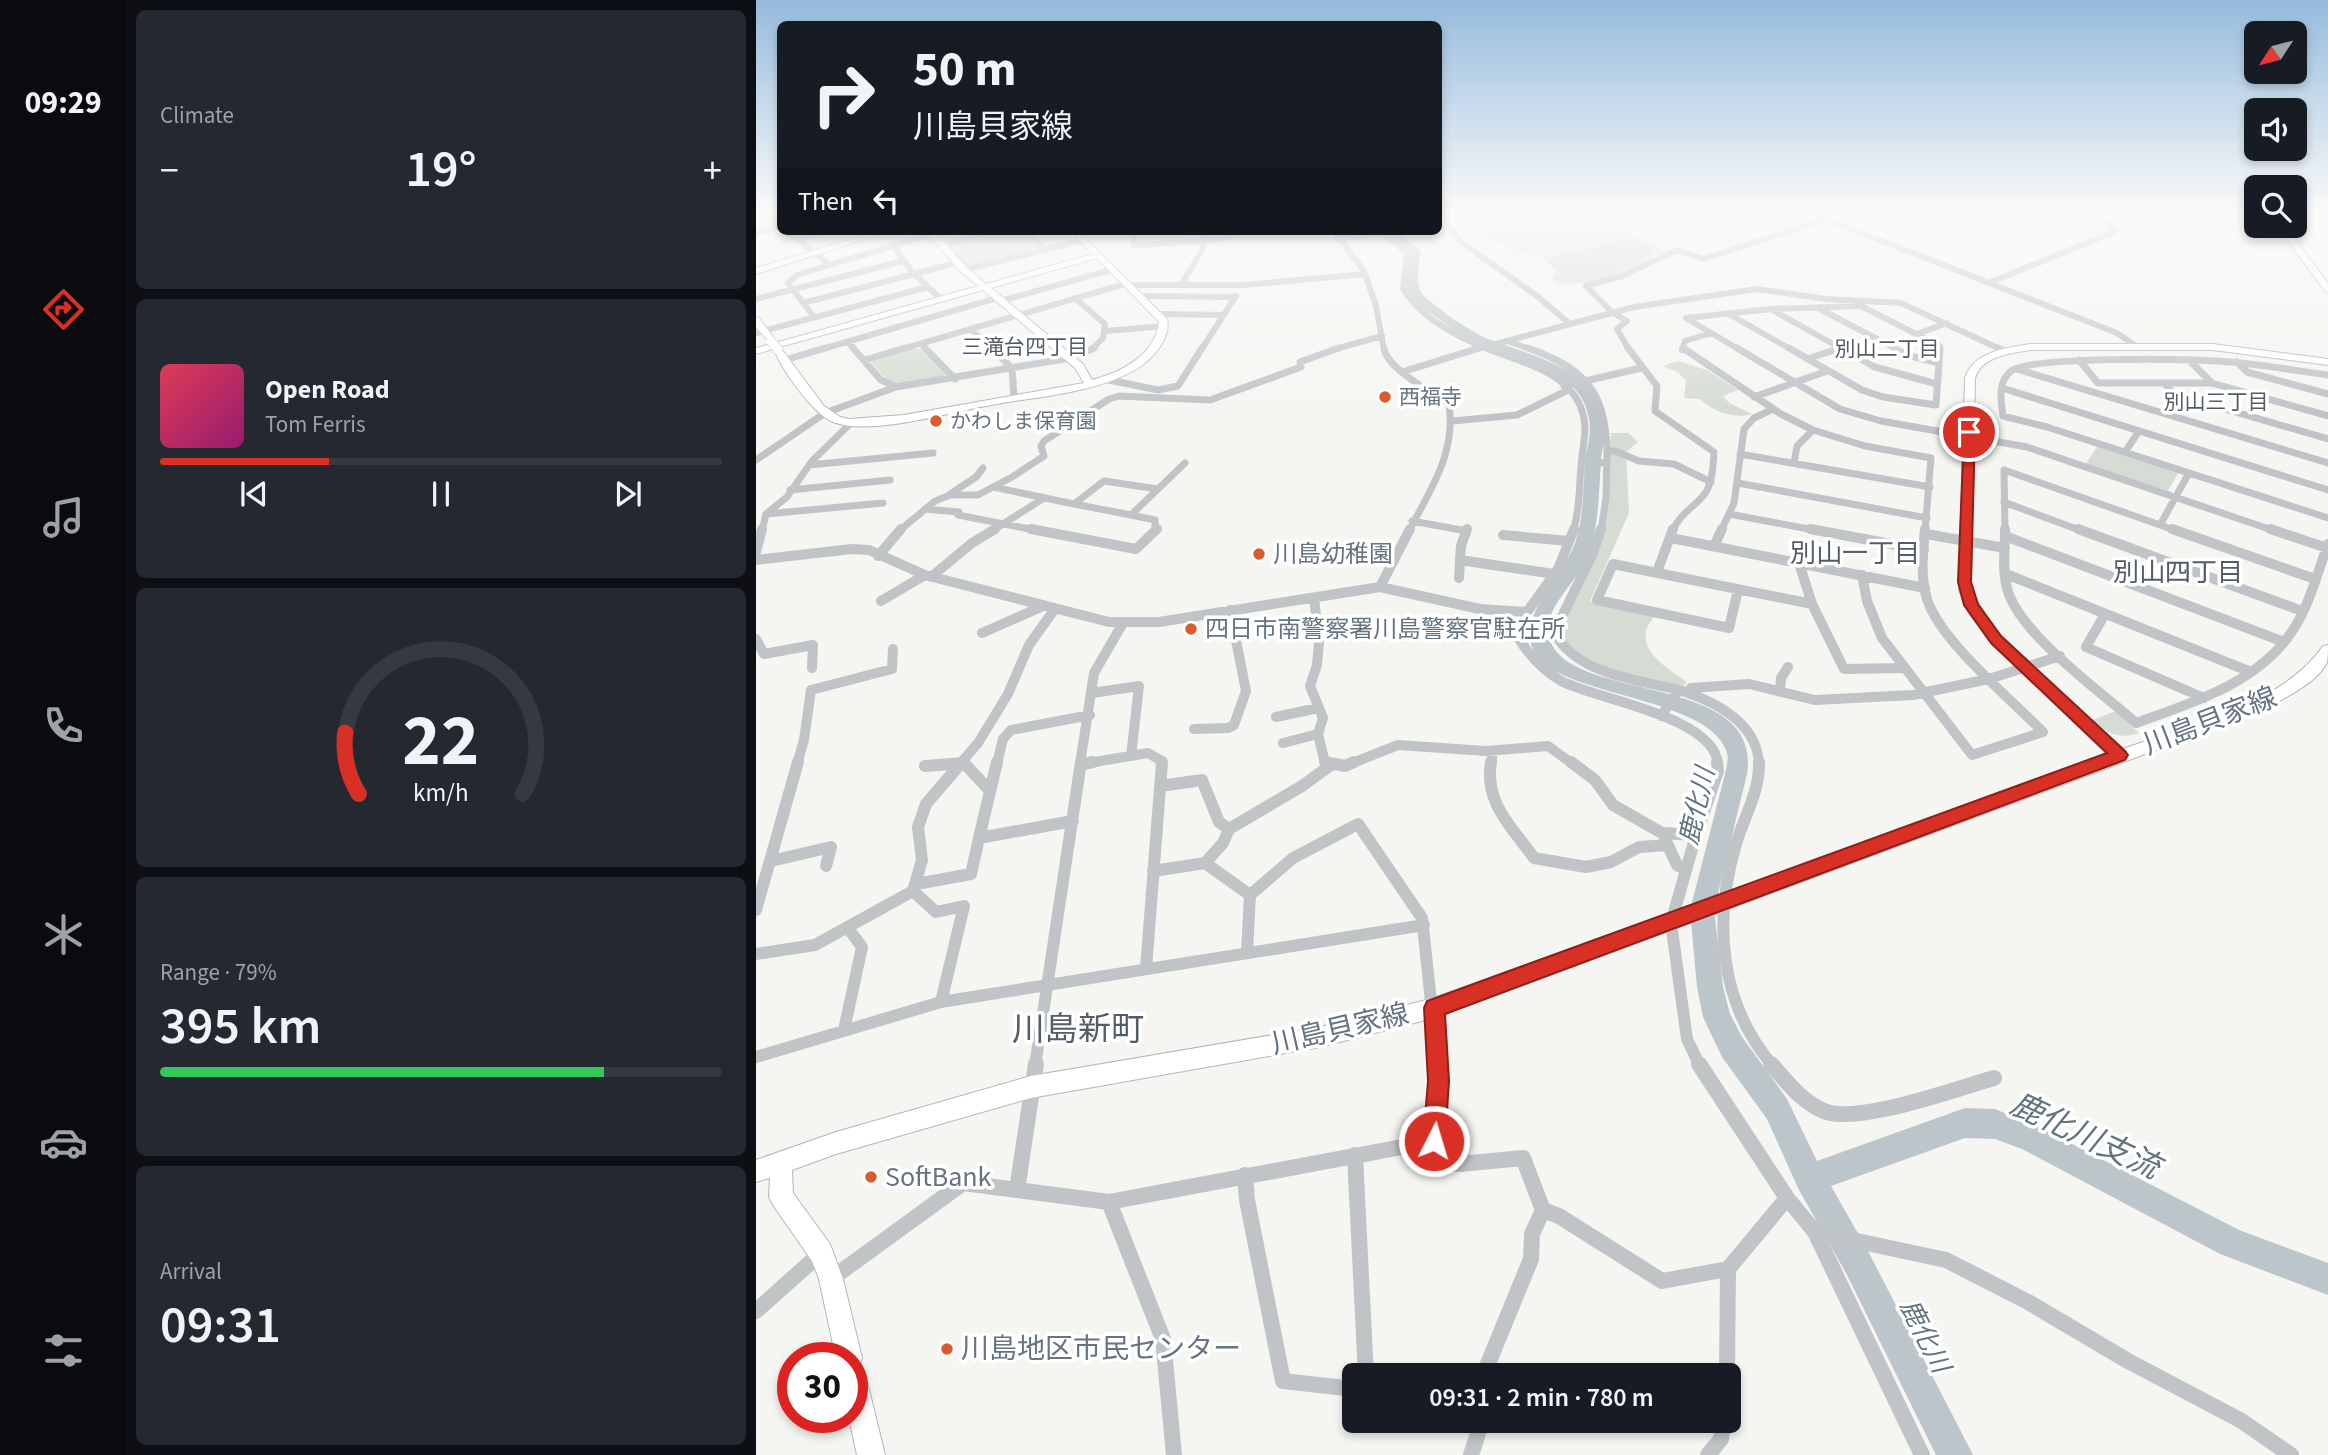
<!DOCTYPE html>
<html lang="en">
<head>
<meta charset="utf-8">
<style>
	body { margin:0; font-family:"Source Sans 3","Noto Sans JP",sans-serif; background:#242831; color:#f1f3f6; height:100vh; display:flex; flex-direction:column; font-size:26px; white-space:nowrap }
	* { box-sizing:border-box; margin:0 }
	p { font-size:23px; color:#9ea1a6 }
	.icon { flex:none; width:38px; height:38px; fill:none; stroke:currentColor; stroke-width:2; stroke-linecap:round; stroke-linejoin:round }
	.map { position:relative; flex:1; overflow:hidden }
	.details { display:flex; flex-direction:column; gap:10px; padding:10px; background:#0d0f14; width:630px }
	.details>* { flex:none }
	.banner { position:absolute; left:21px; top:21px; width:665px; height:214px; border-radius:10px; box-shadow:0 4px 10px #0003; background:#171b24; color:#f1f3f6; overflow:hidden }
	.needle { width:46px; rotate:234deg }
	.controls { position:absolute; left:1488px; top:21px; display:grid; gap:14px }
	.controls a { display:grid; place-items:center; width:63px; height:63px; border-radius:10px; background:#171b24; box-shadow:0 4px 10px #0003; font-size:35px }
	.speed { position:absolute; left:21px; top:1342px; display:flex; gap:14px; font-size:35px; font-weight:700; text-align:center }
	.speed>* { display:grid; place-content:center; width:91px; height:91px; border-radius:50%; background:#171b24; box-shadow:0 4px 10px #0003; line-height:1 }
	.speed .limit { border:10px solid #d22; background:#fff; color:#111 }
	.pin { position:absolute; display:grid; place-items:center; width:60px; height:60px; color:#fff; margin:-30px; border:4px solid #fff; border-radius:50%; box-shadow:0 2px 7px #0007 }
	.me { position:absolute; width:77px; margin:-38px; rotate:5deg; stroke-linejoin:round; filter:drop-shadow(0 0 5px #0008) }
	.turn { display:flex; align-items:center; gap:24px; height:147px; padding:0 21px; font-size:32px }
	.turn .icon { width:91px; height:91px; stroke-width:2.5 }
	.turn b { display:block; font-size:49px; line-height:60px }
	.then { display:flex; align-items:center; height:66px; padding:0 21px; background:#0003; gap:14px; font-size:26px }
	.big { font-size:52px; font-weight:600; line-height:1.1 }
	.details .widget { flex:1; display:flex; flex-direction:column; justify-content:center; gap:10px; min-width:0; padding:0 24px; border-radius:10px; background:#242831 }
	.details .dial { align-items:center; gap:0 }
	.dial svg { height:182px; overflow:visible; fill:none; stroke:#363941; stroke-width:7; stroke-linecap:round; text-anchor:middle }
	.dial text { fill:#f1f3f6; stroke:none }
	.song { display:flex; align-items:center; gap:21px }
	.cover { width:84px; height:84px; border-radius:10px; background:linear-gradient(135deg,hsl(350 70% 55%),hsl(320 70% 35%)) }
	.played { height:7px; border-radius:4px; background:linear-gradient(90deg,#d93025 30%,#363941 30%) }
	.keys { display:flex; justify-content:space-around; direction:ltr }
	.heat { display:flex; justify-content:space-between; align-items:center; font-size:38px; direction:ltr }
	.charge { height:10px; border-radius:5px; background:linear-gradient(90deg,#34c759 79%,#363941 0) }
	.trip { position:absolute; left:586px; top:1363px; width:399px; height:70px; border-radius:10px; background:#171b24; box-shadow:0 4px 10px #0003; font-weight:600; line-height:70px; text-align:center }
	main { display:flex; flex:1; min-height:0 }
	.dock { display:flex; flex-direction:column; width:126px; justify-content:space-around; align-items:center; background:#090b0e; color:#9ea1a6 }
	.dock .icon { width:49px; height:49px }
	.dock .active { color:#d93025 }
	.dock b { font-size:32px; color:#f1f3f6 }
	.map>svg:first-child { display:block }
	.built { fill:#e3e4e3 }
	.green { fill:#d6dcd3 }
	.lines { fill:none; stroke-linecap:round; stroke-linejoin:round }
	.river { fill:#bcc5ca; fill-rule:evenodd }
	.secondary-casing { stroke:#b3b7bb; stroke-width:2 }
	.street-far4 { stroke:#c0c4c7; stroke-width:6 }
	.street-far3 { stroke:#c0c4c7; stroke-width:7 }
	.street-far2 { stroke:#c0c4c7; stroke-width:10 }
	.street-far1 { stroke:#c0c4c7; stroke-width:12 }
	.street { stroke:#c0c4c7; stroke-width:16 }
	.secondary { fill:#fff; fill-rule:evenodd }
	.secondary-bridge-casing { stroke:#b3b7bb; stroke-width:10; stroke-linecap:butt }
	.secondary-bridge { stroke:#fff; stroke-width:9 }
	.route { fill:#d93025; stroke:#8d1f18; stroke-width:2 }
	.poi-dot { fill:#d95c2e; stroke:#fff; stroke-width:2.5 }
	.labels { text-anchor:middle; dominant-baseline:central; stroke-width:7; stroke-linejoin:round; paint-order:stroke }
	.far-neighbourhood-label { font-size:21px; fill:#535d67; stroke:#fff }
	.far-poi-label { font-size:21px; fill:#667481; stroke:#fff; text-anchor:start }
	.poi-label { font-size:24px; fill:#667481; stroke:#fff; text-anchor:start }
	.neighbourhood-label { font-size:26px; fill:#535d67; stroke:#fff }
	.water-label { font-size:26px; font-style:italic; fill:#62757e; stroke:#fff }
	.near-street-label { font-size:28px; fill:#667481; stroke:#fff }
	.near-poi-label { font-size:28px; fill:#667481; stroke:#fff; text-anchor:start }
	.near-water-label { font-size:32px; font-style:italic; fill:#62757e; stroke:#fff }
	.near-quarter-label { font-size:33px; fill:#535d67; stroke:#fff }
</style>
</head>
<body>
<main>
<nav class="dock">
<b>09:29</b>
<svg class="icon active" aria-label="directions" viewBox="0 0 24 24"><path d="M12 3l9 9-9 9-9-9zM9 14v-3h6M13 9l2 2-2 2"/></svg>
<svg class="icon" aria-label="music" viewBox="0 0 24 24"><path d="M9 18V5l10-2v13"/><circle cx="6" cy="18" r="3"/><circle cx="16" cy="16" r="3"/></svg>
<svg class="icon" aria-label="phone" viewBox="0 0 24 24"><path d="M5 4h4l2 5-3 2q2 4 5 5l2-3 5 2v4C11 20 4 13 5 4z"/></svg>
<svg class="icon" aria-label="climate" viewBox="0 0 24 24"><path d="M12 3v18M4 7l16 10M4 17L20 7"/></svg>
<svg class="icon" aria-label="car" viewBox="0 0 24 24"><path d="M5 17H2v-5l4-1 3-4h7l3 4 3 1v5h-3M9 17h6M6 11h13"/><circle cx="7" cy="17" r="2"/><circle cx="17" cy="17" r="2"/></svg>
<svg class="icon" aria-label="filters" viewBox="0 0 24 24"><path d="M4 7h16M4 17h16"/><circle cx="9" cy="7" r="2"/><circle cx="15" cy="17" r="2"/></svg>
</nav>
<section class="details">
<div class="widget"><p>Climate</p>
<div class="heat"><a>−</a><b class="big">19°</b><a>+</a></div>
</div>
<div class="widget">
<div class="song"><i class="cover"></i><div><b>Open Road</b><p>Tom Ferris</p></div></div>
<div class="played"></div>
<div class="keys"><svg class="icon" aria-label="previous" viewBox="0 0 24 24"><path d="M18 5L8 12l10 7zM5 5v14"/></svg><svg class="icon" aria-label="pause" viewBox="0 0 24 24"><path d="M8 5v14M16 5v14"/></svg><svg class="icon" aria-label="next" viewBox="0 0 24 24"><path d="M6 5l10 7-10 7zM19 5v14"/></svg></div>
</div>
<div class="widget dial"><svg viewBox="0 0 100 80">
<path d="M14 69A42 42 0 1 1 86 69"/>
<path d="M14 69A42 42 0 0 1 8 42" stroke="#d93025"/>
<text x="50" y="56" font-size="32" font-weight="700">22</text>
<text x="50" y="72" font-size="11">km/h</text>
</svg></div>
<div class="widget"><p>Range · 79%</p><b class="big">395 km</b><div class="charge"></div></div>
<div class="widget"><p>Arrival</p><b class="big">09:31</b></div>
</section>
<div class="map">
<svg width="1572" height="1455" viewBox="0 0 1572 1455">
	<rect width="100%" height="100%" fill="#f5f5f2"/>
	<path class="built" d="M826,219l20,11 21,-3 41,24 -50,27 -52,8 -11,-6 4,-9 -14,-14 -18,-4 -7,3 -15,-12 -24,-9 7,-5 32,-6h31z"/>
	<path class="green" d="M811,210l14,1 17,7c-32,6 -68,9 -98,3l10,-5z
		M239,231h29l16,17 -4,4 -70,15 -20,-20z
		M875,238l23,11c-17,22 -74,41 -100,30l4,-8 -13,-12z
		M154,349h11l26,27 -50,8 -10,-4 -16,-18z
		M922,361l29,9 31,20 -15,6 6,7 23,11c-15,6 -41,-3 -52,-15l-16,-1 2,-17 -8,-9 -15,-6z
		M855,433h17l10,9 -12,10 3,61 -39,88 64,15c-2,4 -7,10 -8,15 -5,23 26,40 41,51l-4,5 -82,-19 -43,-28 2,-16 44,-93z
		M1342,445l78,26 2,2 -10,18 -83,-26z
		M1360,711l23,22c-19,7 -33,0 -47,-13z"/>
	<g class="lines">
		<path class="river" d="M632,231h11l21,20c0,18 -8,33 6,47 18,15 40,31 62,41 43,17 117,30 117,91 0,11 -4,21 -4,32 -3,36 -1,70 -18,103 -12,24 -47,51 -31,80 29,57 211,29 195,129l-33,136 9,77 7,27 12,23 45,62 30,62 148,-53 30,1 46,19 198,102 89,33v32l-108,-41 -198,-105 -27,-10 -30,-1 -134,48 37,65 105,204h-37l-90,-182 -47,-83 -32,-71 -45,-62 -19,-40 -6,-30 -7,-77 35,-136c1,-6 4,-15 2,-21 -14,-51 -140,-56 -181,-88 -46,-37 19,-87 30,-125 8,-25 7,-53 9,-79 2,-14 7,-27 4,-42 -8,-53 -74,-58 -112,-76 -16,-7 -31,-19 -45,-29 -10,-6 -21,-14 -25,-26 -4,-11 2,-24 3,-36z"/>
		<defs>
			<path id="secondary" d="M1521,226h8l43,57v9l-3,-1z
				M123,231h12l-135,43v-6z
				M170,231h8l33,37 19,16 107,-30 -23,-23h8l89,88c5,19 -16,42 -32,51 -45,25 -100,26 -149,36 -40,7 -115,30 -153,16 -20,-8 -52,-53 -59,-73l-18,5v-6l15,-4 -15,-17v-10l3,1 17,23 -1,2 203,-57 -17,-14zM341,258l62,64c-4,33 -37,50 -67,58l-9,-16 -92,-76zM227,290l92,78 9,15 -180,32 -55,4 -9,-2 -16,-11 -44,-59z
				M1275,344h182l115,15v6l-115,-15h-182c-20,3 -49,6 -56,28l-4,204c4,22 15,37 30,54l122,113c66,-24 158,-43 200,-103l5,-1c0,5 0,13 -1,17 -9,22 -53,42 -74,52l-819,304 -114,29 -289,51 -195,56 -44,16 1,23 37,51 13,35 19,79 -2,5 5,10 20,82h-28l-8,-37h3v-60h-16l-17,-79 -7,-18 -39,-56 -4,-8 1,-19 -14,4v-22l80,-28 195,-56 289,-49 114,-29 674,-243 -117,-113 -22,-29 -10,-23 6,-212c9,-27 41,-30 66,-34z"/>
		</defs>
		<use href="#secondary" class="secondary-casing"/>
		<path class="street-far4" d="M4,210l20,16
			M692,210l1,16 12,16 76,54 33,28
			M1047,210l314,123 19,13
			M31,231l42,33
			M271,231l18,19
			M377,231l1,15 87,-7 19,-8
			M578,231l30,40 12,35 8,44
			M626,231l25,22 -4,35c16,29 57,50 87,62
			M0,233l24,-6
			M41,239l29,-8
			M581,239l60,-8
			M137,245l19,27 29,27
			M185,246l50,-15
			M208,270l120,-30
			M1235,282l121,-49 2,-3 -23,-20
			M373,285h115l121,-11
			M425,285l21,-35 3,-19
			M385,296l94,1
			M319,298l30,26 -2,14 -12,12
			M0,299l147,-38
			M245,301l113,-32
			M47,303l153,-40
			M1062,308l80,42
			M1018,311l70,39
			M404,314l64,1
			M973,314l63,36
			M58,317l-26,-34 9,-8 145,-44
			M215,329l22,21
			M350,331l58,-5
			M0,333l172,-46
			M1161,334l30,-11
			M92,342l7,8
			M754,342l23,8
			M165,344l6,6
			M63,350l178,-52
			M143,350l229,-67
			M445,350l35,-54
			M576,350l50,-14
			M717,350l161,-43 123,-18 69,10 75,4 101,47
			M873,350l-12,-21 10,-8 -14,-8 -27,-27 36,-10 55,-26 26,9 124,-40
			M926,350l3,-9 26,-8
			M984,350l-54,-32 85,-9 90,-3 79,40v4
			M1079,350l6,-2"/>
		<path class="street-far3" d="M97,348l28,32 15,7
			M169,348l30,31
			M235,348l21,20 2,29
			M628,348c3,21 48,44 65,56 7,50 -18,84 -40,127
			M730,348c39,16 97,26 99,80 0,12 -3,25 -4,38 -2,20 -1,45 -8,65
			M772,348c57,21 77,42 79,103
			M872,348l29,38 -2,25 59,41c-1,13 -1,28 -8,40 -10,15 -27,21 -33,39
			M927,348l98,66 32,16 52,16 66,12 -6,73
			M981,348l103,61 41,12 146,26 248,84
			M1033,348l73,42 21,7 53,8 4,-57
			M1085,348l34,19 62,17
			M1138,348l13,7 32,8
			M1242,348l6,3
			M1051,359l33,-11
			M29,360l40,-12
			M109,360l40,-12
			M1323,360l19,23h114l116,33
			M1433,360l23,23
			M1481,362l10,10 81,22
			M1261,369l311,94
			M646,372l77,-24
			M1572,375c-37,-5 -74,-12 -111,-14 -33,-2 -185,-5 -206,10 -14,11 -10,30 -8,45l44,11 281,91
			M348,379l54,11 20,-4 24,-38
			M1408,383l10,11 154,45
			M808,386l77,-18
			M1246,388l326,102
			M998,397l73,-26
			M697,421l64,-6 51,-25
			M1369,452l14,-21
			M984,454l190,33
			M0,460l69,-47 71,-26 174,-29 24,-10
			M826,462l25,1
			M1038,463l3,-17 16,-16
			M53,465l124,-12
			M982,483l189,35
			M237,487l81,17 30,-23 54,8 -27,26 24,5v11
			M402,489l27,-26
			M34,490l100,-10
			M194,494l26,-17 7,-9
			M1248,502l78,29
			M318,504l57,11
			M169,509l34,3 -1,3 82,16
			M10,514l117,-11
			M973,514l90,17
			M656,521l55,10
			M1404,525l29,-52
			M6,531l4,-17 21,-17 25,-36 40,-39
			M143,531l36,-30 15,-6h28l34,-18 32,-21 -3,-10 3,-5 65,-42 10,-3 91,4 91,-33 -1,-5 39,-14
			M236,531l52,-33
			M845,531l5,-33 1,-47h8l24,10 35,3 37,18
			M965,531l13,-28 10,-74 10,-11 19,-9
			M1249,531l-1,-61 173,61"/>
		<path class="street-far2" d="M275,529l105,20 21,-20
			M711,529l-6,17 -1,14 94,14
			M818,529l-16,40 -31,43 -8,27c10,16 25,32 42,42 37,19 153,35 157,83
			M845,529l-9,26 -38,78c25,42 81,46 125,57
			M1054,529l114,21
			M1249,529c0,18 -3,42 2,59 11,45 93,103 129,135 55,-20 120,-39 155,-90 18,-26 26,-59 37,-89
			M1322,529l224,82
			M1416,529l143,50
			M1514,529l57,19
			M1170,534l79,14
			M747,535l66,6
			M1249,536l279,106
			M915,538l254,50
			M958,546l8,-17
			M0,552l6,-23
			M122,556l23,-27
			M0,560l96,-11 17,1 56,25 184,47h50l221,-35 100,22 47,3
			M1043,563l13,41 32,65 60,-1
			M901,572l16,-43
			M1250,574l245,98
			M1106,575l5,26 15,37 90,117 71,-23c-32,-33 -103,-91 -116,-133 -7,-23 -4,-47 -2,-70
			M175,577l41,-34 23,-14
			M703,578l1,-18
			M624,587l30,-58
			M982,590l-9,38 -132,-28 16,-36 199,40
			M558,598l5,44 -2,23 -7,21 13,32 -5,16 7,29 7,1
			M125,601l44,-26
			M1349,614l-19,33 118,51
			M226,633l59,-26
			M0,639l8,15 49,-9 -1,23
			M1024,691l1,-13 7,-11
			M932,692l3,-4 58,-4 66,16 97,-5 77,-16 71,-23
			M336,693l47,-7 -8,70
			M905,716l18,-26c35,11 78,32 80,74
			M520,717l42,-9
			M438,729l34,-1 6,-3 12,-34 -16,-81
			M527,743l35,-9
			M41,764l7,-24 7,-50 81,-21 1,-20
			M194,764h15
			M204,764l18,-21 30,-49 21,-49 25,-35
			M241,764l6,-25 8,-9 79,-15
			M324,764l14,-91 29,-50
			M327,764l65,-11 14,8v3
			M594,764l48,-19 88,6 62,-5 25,18
			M735,764l2,-13"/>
		<path class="street-far1" d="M241,762l-18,76 94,-17
			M569,762l20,4 9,-4
			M735,762c-7,41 21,65 43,96l52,9 25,-5 28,-15 29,-2
			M815,762l24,18 18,25 49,28 34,2
			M1003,762c1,29 -15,55 -23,82 -23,77 -17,159 37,222
			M327,764l10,-2
			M169,766l39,-3 26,28
			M404,786l42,-6 17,42 10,7 -6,14 -18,20
			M473,829l73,-43 29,-21
			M909,839l12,26 9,5
			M15,861l60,-14 -5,19
			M397,871l52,-8 45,32
			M160,884l55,-10 8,-36
			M157,891l23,21 28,-6 -23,96
			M0,910l42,-148
			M491,953l3,-58 43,-37 65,-34 64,94 16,148
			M0,954l59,-9 98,-54 9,-31 -4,-33 8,-23 36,-42
			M390,969l16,-207
			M88,1030l18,-83 -15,-20
			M0,1057l185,-55 483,-77
			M279,1066l46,-304
			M944,1066l-13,-27 -16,-116 25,-88 22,-64 -1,-9"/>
		<path class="street" d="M682,1064l-5,99 27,1 63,-6 20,52 -11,24 -1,25 -48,117
			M943,1064l88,134 28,34 131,28 82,42 100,59 112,59 51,35
			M1015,1064c15,17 31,38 53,47 33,14 134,-23 170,-33
			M599,1155l11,221
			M489,1175l2,25 36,181 71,8
			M261,1190l19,-126
			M353,1202l54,137 11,116
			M787,1210l16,6 103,65 66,-12
			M1059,1232l107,223
			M75,1279l132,-96 146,19 325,-61
			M0,1311l65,-58
			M971,1376l1,-107 59,-71
			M715,1455l11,-34
			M952,1455l13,-16 2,-18"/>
		<use href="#secondary" class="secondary"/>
		<defs>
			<path id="secondary-bridge" d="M15,341l7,9"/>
		</defs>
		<use href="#secondary-bridge" class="secondary-bridge-casing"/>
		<use href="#secondary-bridge" class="secondary-bridge"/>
	</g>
	<linearGradient id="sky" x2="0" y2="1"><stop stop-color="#96bbdc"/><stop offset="0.51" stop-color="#fafaf9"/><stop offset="1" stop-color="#fafaf9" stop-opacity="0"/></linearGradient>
	<rect width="1572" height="413" fill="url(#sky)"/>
	<path class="route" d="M1213,429l6,3 -4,150 7,22 23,32 124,115 3,4 -3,5 -680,254 4,67 -4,60 -3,8 -8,3 -8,-3 -3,-8 5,-60 -4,-73 3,-7 680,-248 -116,-110 -27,-38 -6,-23 6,-150z"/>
	<g class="poi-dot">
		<circle cx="629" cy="397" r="7"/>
		<circle cx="180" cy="421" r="7"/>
		<circle cx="503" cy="554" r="7"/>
		<circle cx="435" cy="629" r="7"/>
		<circle cx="115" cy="1177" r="7"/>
		<circle cx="191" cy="1349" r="7"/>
	</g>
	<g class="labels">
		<g class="far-neighbourhood-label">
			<text x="269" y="347">三滝台四丁目</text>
			<text x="1131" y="349">別山二丁目</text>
			<text x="1460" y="402">別山三丁目</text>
		</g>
		<g class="far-poi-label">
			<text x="643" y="397">西福寺</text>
			<text x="194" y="421">かわしま保育園</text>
		</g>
		<g class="poi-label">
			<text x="517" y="554">川島幼稚園</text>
			<text x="449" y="629">四日市南警察署川島警察官駐在所</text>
		</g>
		<g class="neighbourhood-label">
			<text x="1099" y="553">別山一丁目</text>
			<text x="1422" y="572">別山四丁目</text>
		</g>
		<g class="water-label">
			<text transform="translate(941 806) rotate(-77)">鹿化川</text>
			<text transform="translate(1169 1336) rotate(63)">鹿化川</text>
		</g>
		<g class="near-street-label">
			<text transform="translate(1454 721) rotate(-21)">川島貝家線</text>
			<text transform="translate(584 1029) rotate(-13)">川島貝家線</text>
		</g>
		<g class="near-poi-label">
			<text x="129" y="1177">SoftBank</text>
			<text x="205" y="1349">川島地区市民センター</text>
		</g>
		<g class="near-water-label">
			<text transform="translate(1329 1136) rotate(25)">鹿化川支流</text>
		</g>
		<g class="near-quarter-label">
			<text x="322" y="1029">川島新町</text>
		</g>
	</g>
</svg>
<div class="controls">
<a><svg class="needle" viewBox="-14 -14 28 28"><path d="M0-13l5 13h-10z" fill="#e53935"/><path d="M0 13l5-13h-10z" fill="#9ea1a6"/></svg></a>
<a><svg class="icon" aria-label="sound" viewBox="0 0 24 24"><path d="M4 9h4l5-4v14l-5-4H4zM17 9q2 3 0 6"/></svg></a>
<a><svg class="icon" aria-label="search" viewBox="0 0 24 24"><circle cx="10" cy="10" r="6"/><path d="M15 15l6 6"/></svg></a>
</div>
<div class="speed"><div class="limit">30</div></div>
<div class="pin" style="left:1213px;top:432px;background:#d93025"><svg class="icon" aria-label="arrive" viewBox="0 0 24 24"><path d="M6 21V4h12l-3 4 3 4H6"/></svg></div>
<svg class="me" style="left:678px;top:1141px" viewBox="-20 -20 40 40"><circle r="17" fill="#d93025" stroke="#fff" stroke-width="3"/><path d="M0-11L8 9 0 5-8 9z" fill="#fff"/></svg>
<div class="trip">09:31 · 2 min · 780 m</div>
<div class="banner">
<div class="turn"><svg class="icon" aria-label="right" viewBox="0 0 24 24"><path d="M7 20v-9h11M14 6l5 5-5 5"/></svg><div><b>50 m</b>川島貝家線</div></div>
<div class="then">Then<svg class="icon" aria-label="left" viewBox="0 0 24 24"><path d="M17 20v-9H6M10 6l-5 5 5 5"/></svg></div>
</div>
</div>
</main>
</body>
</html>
